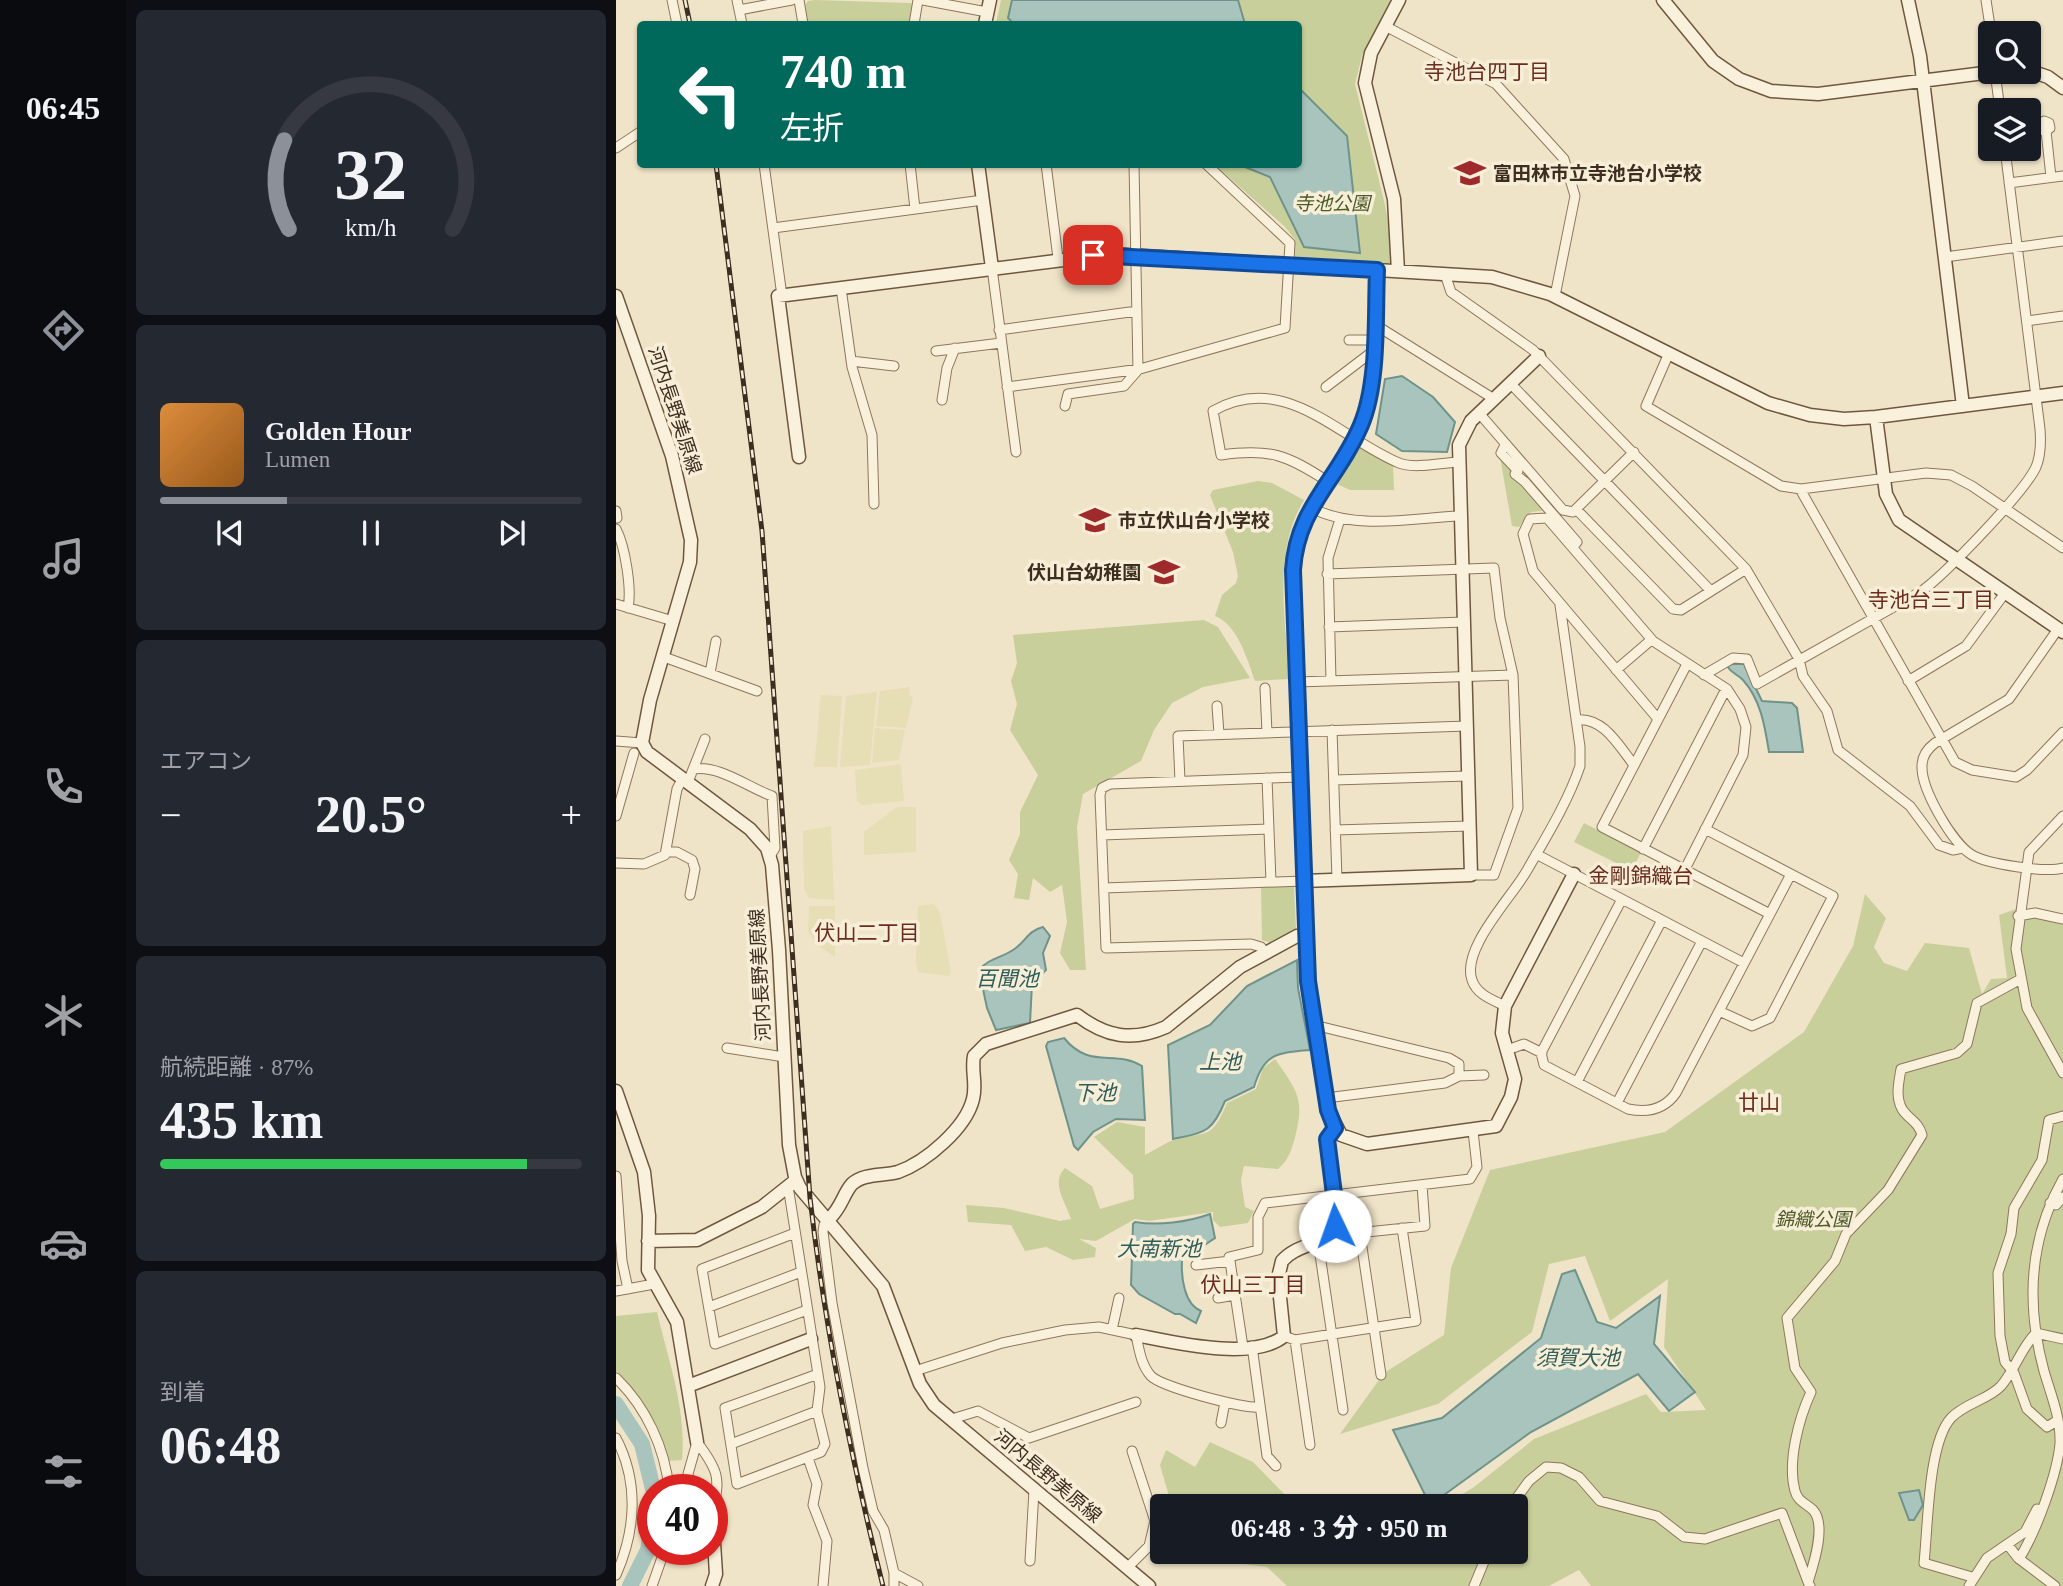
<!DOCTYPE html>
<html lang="ja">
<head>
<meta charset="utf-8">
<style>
	body { margin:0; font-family:"Times New Roman","Noto Sans JP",serif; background:#242831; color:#f1f3f6; height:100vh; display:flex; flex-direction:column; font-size:26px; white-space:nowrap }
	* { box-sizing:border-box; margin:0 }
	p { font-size:23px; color:#9ea1a6 }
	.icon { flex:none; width:38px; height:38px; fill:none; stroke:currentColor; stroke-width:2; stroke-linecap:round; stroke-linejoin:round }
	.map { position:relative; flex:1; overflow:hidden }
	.side { display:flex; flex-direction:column; gap:10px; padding:10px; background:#0d0f14; width:490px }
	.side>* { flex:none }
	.banner { position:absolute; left:21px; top:21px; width:665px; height:147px; border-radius:7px; box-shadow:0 2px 5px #0004; background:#00695c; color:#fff; overflow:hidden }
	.controls { position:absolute; left:1362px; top:21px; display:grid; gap:14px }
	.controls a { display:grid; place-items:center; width:63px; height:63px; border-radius:7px; background:#171b24; box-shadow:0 2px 5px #0004; font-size:35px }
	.speed { position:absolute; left:21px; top:1474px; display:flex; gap:14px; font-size:35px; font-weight:700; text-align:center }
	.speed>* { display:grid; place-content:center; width:91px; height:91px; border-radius:50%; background:#171b24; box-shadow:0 2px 5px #0004; line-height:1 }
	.speed .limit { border:10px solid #d22; background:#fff; color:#111 }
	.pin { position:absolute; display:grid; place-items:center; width:60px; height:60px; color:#fff; margin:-30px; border-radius:14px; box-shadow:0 4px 10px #0006 }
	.me { position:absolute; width:77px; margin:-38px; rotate:357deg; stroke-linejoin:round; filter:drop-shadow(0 0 5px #0008) }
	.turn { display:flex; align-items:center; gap:24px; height:147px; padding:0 28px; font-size:32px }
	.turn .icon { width:91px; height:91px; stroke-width:2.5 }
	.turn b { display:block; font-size:49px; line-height:60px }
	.big { font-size:52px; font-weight:800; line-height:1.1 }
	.side .card { flex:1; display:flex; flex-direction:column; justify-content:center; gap:10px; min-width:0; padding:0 24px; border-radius:10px; background:#242831 }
	.side .dial { align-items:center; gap:0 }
	.dial svg { height:182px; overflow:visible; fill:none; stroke:#363941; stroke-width:7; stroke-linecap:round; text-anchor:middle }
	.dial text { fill:#f1f3f6; stroke:none }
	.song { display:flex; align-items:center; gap:21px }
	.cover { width:84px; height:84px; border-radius:10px; background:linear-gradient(135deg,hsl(30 70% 55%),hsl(30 70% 35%)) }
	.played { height:7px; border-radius:4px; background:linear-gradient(90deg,#8c9099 30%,#363941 30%) }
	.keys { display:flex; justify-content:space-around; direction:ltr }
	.heat { display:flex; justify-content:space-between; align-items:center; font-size:38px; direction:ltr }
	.charge { height:10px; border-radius:5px; background:linear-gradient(90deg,#34c759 87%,#363941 0) }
	.trip { position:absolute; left:534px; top:1494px; width:378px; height:70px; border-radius:7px; background:#171b24; box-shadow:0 2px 5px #0004; font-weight:800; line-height:70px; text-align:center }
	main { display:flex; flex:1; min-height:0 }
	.tabs { display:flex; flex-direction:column; width:126px; justify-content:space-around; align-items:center; background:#090b0e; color:#9ea1a6 }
	.tabs .icon { width:49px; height:49px }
	.tabs .selected { color:#8c9099 }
	.tabs b { font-size:32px; color:#f1f3f6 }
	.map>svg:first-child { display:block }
	.farmland { fill:#e6deb5 }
	.green { fill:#c9cf9b }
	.water { fill:#a9c4bc; stroke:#6f938a; stroke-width:2 }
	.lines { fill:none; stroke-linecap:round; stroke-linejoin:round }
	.river { stroke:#a9c4bc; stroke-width:16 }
	.street-casing { stroke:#8d765c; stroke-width:11 }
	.secondary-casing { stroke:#6f573f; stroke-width:15 }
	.street { stroke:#faf1dc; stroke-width:9 }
	.secondary { stroke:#faf1dc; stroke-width:12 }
	.rail-casing { stroke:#3d2e20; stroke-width:5 }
	.rail { stroke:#f7eed8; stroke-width:2.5; stroke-dasharray:8; stroke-linecap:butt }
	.route-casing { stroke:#114b97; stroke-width:18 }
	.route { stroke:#1a73e8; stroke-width:12 }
	.labels { text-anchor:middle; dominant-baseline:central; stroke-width:7; stroke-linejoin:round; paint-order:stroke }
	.poi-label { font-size:19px; font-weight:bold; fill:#3d2e20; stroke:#f7eed8; text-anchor:start }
	.park-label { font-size:19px; font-style:italic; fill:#4d5a26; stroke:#f7eed8 }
	.street-label { font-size:19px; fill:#3d2e20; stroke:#f7eed8 }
	.neighbourhood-label { font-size:21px; fill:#6b2e1e; stroke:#f7eed8 }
	.water-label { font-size:21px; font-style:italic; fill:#2f5d5a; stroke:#f7eed8 }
</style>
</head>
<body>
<main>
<nav class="tabs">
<b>06:45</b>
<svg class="icon selected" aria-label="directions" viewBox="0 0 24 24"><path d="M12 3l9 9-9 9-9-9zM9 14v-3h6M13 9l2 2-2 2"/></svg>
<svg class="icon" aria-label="music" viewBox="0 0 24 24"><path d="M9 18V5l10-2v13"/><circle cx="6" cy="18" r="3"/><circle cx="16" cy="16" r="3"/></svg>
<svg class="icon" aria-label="phone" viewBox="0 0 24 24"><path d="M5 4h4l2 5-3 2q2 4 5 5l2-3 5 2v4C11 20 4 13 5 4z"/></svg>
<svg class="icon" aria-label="climate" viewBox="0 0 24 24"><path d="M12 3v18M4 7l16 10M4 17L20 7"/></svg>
<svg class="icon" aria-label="car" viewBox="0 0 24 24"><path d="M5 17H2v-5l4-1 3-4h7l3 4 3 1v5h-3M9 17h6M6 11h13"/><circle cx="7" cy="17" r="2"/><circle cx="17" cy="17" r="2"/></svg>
<svg class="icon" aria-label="filters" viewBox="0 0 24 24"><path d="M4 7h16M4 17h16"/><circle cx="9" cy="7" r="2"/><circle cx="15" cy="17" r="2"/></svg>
</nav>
<section class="side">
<div class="card dial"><svg viewBox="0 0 100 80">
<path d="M14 69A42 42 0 1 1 86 69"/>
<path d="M14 69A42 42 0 0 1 12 30" stroke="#8c9099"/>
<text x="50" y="56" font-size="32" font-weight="700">32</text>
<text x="50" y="72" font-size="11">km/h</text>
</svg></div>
<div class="card">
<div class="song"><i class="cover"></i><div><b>Golden Hour</b><p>Lumen</p></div></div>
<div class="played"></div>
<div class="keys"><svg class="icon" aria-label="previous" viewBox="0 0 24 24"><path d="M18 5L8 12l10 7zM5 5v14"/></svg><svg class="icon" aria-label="pause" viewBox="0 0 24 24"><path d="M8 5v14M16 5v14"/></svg><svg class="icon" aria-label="next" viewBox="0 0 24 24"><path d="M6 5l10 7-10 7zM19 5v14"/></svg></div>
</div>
<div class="card"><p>エアコン</p>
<div class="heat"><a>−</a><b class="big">20.5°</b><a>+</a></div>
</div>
<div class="card"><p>航続距離 · 87%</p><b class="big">435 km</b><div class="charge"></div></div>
<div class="card"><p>到着</p><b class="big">06:48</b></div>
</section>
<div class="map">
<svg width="1447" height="1586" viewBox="0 0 1447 1586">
	<rect width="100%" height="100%" fill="#f0e4c8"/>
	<path class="farmland" d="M294,687l-1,8 4,3 -7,30 -30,-2 4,-35z
		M261,692l-7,73 -30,2 6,-71z
		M205,695l21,1 -5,71h-23z
		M259,728l30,2 -6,30 -27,3z
		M285,764l3,37 -42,4 -5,-4 -2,-31z
		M281,807h19v45l-52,3v-23z
		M215,826l3,74 -25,-2 -5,-10 -1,-57z
		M318,904l6,9 11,59 -2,4 -31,-4 -2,-9 2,-57z
		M193,906h26v51l-16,-11 -11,-14z"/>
	<path class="green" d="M199,0l96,3 3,5 -3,16h-104l-3,-17 4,-6z
		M385,0h390l-29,56 -7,28 30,121 5,26v33l-95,-5v-20l-11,-13 -69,-61 83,-1v-140h-302z
		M745,446l32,19 1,25h-44l-13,-6z
		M893,455l45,50 -6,5 -17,2 -12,15 -7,-1 -12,-69z
		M642,481l14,2 32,17c-32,52 -18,120 -15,179l-34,2c-8,-22 -17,-56 -40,-65l7,-21 14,-12 2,-7 -5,-24 -23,-57 3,-5z
		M588,620l14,7 32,51 -47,9 -31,16 -18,27 -13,31 -58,33 -6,33 9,143h-16l-10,-17 7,-31 -5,-37 -12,7 -17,-14 -4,22 -15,-2 4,-24 -9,-14 11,-26v-22l18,-37 -28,-45 7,-26 -6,-23 6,-18 -4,-28z
		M968,823l57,29 -9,19 -58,-29z
		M645,887h33l2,42 -24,14 -10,-3z
		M1249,894l21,24 -12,29 10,16 23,8 18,-28 44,5 13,46 9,-15 16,-1 -8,-63 17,-6 2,7 45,3v667h-472l-12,-16 -30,16h-262l-20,-19 -53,-7 -1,-8h303v-45h-75l33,-20 60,-48 112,-45 15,18 45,-2 -42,-63 4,-68 -58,42 -25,-65 -36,8 -17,68 -94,72 -98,30 44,-61 60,-38 7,-67 39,-98 175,-38 139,-100 49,-86z
		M659,1059c24,34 30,41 19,82 -4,13 -6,19 -16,28l-34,-3 -3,14 4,27 9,4 -6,12 -28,4 -7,-7v-8l-64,9 -14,-2 -39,22 -17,-2 17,9 -1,9 -22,3 -27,-13 -21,4 -14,-26 -43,-3 -2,-17 38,3 56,13 11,-2c-5,-16 -21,-36 -6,-51l27,18 8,23 34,-10 -1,-24 -39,-38 23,-15 28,5v28c9,-5 17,-10 26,-14 35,-12 39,3 56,-38l29,-14 7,-21z
		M41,1312c11,47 30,99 25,148l-14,1c-12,-33 -24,-63 -52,-87v-58z
		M594,1442l43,20 44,45h-98l-30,-11 -9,-31 6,-15 29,17z"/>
	<path class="water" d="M396,0h226l7,24h-231l-6,-6z
		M683,88l48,48 13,117 -56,-6 -34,-70 -30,-12 58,-1z
		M786,376l31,21 22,25 -8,30 -45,-1 -26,-17 9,-55z
		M1116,664h12l18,37 30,2 5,5 6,44h-34c-4,-25 -8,-52 -26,-72 -6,-6 -11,-6 -16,-14z
		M427,927l7,9 -7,17 3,17 -14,14 -2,39 -34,7 -9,-22 -8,-38c10,-12 22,-12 34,-20 13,-8 14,-19 30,-23z
		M681,960l1,28 12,62c-33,3 -46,3 -56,37l-29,14c-13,32 -20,31 -52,38l-5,-94 42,-20 37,-39z
		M448,1038c26,32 50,11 78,28l3,54 -29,-1 -23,13 -15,18 -4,-4 -28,-100 2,-4z
		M594,1214l5,24 -33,22c-1,17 2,44 19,51l-5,12 -16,-9h-5l-36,-20 -8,-9 2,-61 2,-2c23,4 53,0 75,-8z
		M959,1270l22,52 19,6 44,-32 -6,48 41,48 -26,19 -31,-37 -107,58 -101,73 -37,-75 49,-12 99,-80 21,-64z
		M1303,1490l4,15 -9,15h-5l-10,-27z"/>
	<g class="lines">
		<path class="river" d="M0,1404l26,40 11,45
			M14,1586l18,-36 5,-30"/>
		<defs>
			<path id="street" d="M56,0l5,24
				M121,0l5,24
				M183,0l4,24
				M307,0l64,12
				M1370,0l5,33
				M123,10l53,-10
				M298,24l4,-24
				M769,26l111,58 68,75 11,37 -20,100
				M1379,72l5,38
				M1428,121l5,2 1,5 -4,3 -5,-1 -1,-6z
				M1430,131l5,46
				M0,148l24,-16
				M148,164l18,132
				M294,164l5,45
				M430,164l12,94
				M1393,183l54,-7
				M157,228l210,-28
				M1329,257l118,-16
				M376,268l24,184
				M829,274l6,18 82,58 213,219 53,90 4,17 24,35 11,39 72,56 29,39 14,5 10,-2
				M225,288l11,79 20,68 2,69
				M1411,321l36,-5
				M758,324l120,75
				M383,330l138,-19
				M733,340h24
				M320,351l65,-8
				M1053,353l-23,53 135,80 20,3 125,-16 25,2 21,11 91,62
				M235,361l43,5
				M894,383l201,208
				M391,387l133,-18 145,-41 5,-85 -84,-79
				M710,387l46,-35
				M326,400l5,-32 8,-20
				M449,406l3,-12 56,-8 14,-16 -4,-206
				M863,413l84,97 10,2 61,-60
				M889,445l-4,8 17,18 -3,3 10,8 52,60 -4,5
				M711,481c-40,-26 -57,-33 -106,-26l-8,-44c71,-41 126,27 186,52 15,6 42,0 59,-1
				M1184,489l155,273 17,8 44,7 11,-7 36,-38
				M694,507c43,24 102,11 149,9
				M960,509l97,100 8,1 65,-41
				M0,511l1,7
				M0,529c9,17 16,60 12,79
				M711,574l167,-6 6,50 13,57 5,133 -24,67h-23
				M0,604l57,17
				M713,627l134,-5
				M1442,629l-49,70 -74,44c-8,6 -13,13 -13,23 -1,23 30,77 50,89 15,9 74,18 91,13
				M48,657l93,34
				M1071,664l-85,163 168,87
				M1000,670l35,-30
				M94,673l6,-32
				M1088,675l29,-17 14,1 10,25 165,-93c24,-18 102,-98 114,-124 5,-12 5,-25 4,-38l-35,-280
				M715,681l-3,-123 12,-39
				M1292,681l58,-35 39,-53
				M681,682l216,-7
				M649,688l2,45
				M601,706l2,28
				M1042,719l-125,-148 -10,-37 7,-15 17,-1 106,123 74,48 13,20 6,18 -3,28 -59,116
				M960,720c27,-4 43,26 58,45
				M716,730l5,149
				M0,741l26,2
				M77,769c27,-4 54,18 79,27l3,52 -5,8
				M651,778l4,104
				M718,780l134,-4
				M564,781l-2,-45 289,-10
				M72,782l17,-43
				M0,816l18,-63
				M1447,816l-34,36 -13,97 11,59 36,65
				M1089,829l128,67 -63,122 -18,8 -33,-15
				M719,830l135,-4
				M486,835l167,-6
				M1027,849l83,-160
				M50,852h11l15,8 3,9 -5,26
				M920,854l208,109
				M0,863l28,1 21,-9 12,-66 6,-11
				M488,888l199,-7
				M1006,899l-81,154 3,12 84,44c19,4 36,1 48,-16l115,-219
				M1402,916l17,-3 28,6
				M649,953l-4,-6 -10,-3 -145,4 -6,-153 2,-7 8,-4 190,-7
				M889,1006c-12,-6 -28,-11 -33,-26 -11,-31 39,-82 54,-108 19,-33 42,-70 54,-106v-19l-20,-142
				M698,1025l135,33 10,6v12
				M111,1048l57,9
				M891,1050l17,-6 18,9
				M961,1082l85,-162
				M710,1098l119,-15 14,-7 25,-1
				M1001,1103l85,-162
				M0,1176l6,85 6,28
				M172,1186l32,201 -3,24 8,33 -4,8 -84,32 -12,-76 93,-34
				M1434,1203l6,2 7,-8
				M213,1219l-5,6 -1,7 9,71 31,165 10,43 11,19 10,43v13
				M179,1233l-93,36 13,75 92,-34
				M744,1234l21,141
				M712,1236l97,-10 -3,-41
				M702,1241l25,169
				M614,1261l13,86
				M580,1265l34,-4 -1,-4 29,-7v-33l7,-14 205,-24 7,-12 -4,-36
				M0,1291l38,-7
				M602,1298l17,-3
				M93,1307l92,-35
				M496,1330l7,-32
				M1420,1333l27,6
				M668,1336l11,4 121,-19 -14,-93
				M679,1340l15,105
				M636,1346l15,110 9,10
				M299,1371l87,-28 63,-13 34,-3 37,8c3,14 5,30 15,41 10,11 93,33 109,31
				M0,1378c30,29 49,70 53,111
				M336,1419l26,-8 51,27 107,-36
				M1442,1420l-11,7 -20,-18 -13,-36 -9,-11 -5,-26 -2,-63 13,-39 3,-26 28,-48 7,-40 14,-4
				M605,1423l4,-21
				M0,1438c23,44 20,92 0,137
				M81,1442c31,41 17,40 16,85
				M115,1444l86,-33
				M192,1458l9,26 -4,21 14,36 -4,45
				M75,1489l-3,-15 9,-32
				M894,1507l19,-26 17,-14 15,1 18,9 21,24 57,15 27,21 21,2 77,-26 26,69
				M1392,1545l10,13 37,28
				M1403,1559c17,-27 38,-84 41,-115 1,-26 -9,-49 -16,-73 -18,-66 -15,-132 19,-192
				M414,1561l4,-71
				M511,1568l22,-22 6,-25 -23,-70
				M278,1573l24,13
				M1356,1577l-48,-14c4,-36 4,-120 27,-145 14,-15 37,-18 50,-32 14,-16 20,-38 35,-53
				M36,1586l13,-37
				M858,1586l14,-34
				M1194,1586l-2,-4c5,-16 19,-57 5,-72 -7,-7 -15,-8 -18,-19 -8,-29 4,-73 16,-99l-16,-24 -8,-50 48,-57 11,-27 42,-44 34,-55c-4,-14 -13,-15 -20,-26 -7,-12 -3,-28 -1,-40l56,-16 10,-9 10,-41 42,-23
				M1353,1586l18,-28 38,-26 12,-23"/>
			<path id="secondary" d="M1047,0l50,61 26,18 32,12 47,3 174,-22
				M1292,0l12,56 43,350
				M369,24l5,-24
				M1412,70l20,7 15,11
				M362,164l14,104
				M761,269c-3,47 2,111 -15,154 -22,57 -65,79 -69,148l15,410 20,129 13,25 26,9 129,-18 15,-29 4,-18 -13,-46 3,-27 69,-132
				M782,271l-4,-72 -29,-116 6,-30 28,-53
				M0,296l56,160 19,84 -1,22 -40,138 -8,43 5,9 103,77 17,19 5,17 7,85 10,195 6,32 5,11 83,98 37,98 14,21 215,181
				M1260,417l10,77 13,26 164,112
				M183,457l-21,-161 333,-42 381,23 58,17 218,109 42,12 34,4 32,-2 187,-24
				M687,881l168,-6 -12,-430 12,-24 68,-65
				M0,1091l28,81 5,44 -1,54 29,52 20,120
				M213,1219c13,-12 14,-25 23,-35 12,-11 31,-8 46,-12 28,-10 68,-44 75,-73 4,-15 -2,-29 1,-43l12,-12 91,-29c29,22 55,27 89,12l74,-60 57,-31 8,-1
				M32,1241l49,-1 65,-33 34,-27
				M520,1335c37,7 117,27 148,1l-6,-58 4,-17c11,-13 28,-15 42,-23 22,-14 6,-72 3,-95l2,-8 6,-7
				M72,1386l123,-47
				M96,1586l4,-12 -3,-47"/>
		</defs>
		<use href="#street" class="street-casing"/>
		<use href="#secondary" class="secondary-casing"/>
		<use href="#street" class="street"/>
		<use href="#secondary" class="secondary"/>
		<defs>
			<path id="rail" d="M69,0l5,24
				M100,164l46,367 48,667c15,132 41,260 73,388"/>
		</defs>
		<use href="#rail" class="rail-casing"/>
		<use href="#rail" class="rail"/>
	</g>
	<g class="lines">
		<defs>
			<path id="route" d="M477,255l284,15c-2,47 2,112 -16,155 -23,55 -64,82 -68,145l15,411 20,129 7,18 -8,11 9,71 -1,16"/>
		</defs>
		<use href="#route" class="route-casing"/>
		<use href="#route" class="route"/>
	</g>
	<defs>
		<symbol id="school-bare" viewBox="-9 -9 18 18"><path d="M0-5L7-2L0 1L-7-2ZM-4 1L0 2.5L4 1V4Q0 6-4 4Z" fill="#9e2a2b" stroke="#f7eed8" stroke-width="2.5" paint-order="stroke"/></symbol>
	</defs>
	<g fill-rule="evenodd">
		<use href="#school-bare" x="832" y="151" width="44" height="44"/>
		<use href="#school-bare" x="457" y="498" width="44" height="44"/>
		<use href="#school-bare" x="526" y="550" width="44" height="44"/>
	</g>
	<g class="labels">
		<g class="poi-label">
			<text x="877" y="173">富田林市立寺池台小学校</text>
			<text x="502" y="520">市立伏山台小学校</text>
			<text x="525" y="572" text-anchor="end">伏山台幼稚園</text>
		</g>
		<g class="park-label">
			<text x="716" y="203">寺池公園</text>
			<text x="1197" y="1219">錦織公園</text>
		</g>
		<g class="street-label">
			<text transform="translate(59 410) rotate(72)">河内長野美原線</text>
			<text transform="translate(144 975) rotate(-93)">河内長野美原線</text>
			<text transform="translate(432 1476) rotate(40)">河内長野美原線</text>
		</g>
		<g class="neighbourhood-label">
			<text x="871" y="72">寺池台四丁目</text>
			<text x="1315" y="600">寺池台三丁目</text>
			<text x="1025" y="876">金剛錦織台</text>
			<text x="251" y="933">伏山二丁目</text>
			<text x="1143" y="1103">廿山</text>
			<text x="637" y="1285">伏山三丁目</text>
		</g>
		<g class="water-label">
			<text x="391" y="979">百聞池</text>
			<text x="604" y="1062">上池</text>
			<text x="479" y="1093">下池</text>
			<text x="543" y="1249">大南新池</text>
			<text x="962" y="1358">須賀大池</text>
		</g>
	</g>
</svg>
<div class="controls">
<a><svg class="icon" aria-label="search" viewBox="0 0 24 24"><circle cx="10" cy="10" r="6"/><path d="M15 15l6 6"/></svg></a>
<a><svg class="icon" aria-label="layers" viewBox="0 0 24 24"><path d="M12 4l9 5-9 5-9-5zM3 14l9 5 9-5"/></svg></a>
</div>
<div class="speed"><div class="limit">40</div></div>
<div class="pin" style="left:477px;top:255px;background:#d93025"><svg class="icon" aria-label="arrive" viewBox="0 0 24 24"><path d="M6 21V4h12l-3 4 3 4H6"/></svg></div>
<svg class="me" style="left:719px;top:1226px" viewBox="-20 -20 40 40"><circle r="19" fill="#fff"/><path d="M0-13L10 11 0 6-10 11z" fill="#1a73e8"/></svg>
<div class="trip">06:48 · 3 分 · 950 m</div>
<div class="banner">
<div class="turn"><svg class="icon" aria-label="left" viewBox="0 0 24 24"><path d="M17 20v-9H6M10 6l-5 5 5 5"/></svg><div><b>740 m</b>左折</div></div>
</div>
</div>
</main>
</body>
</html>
